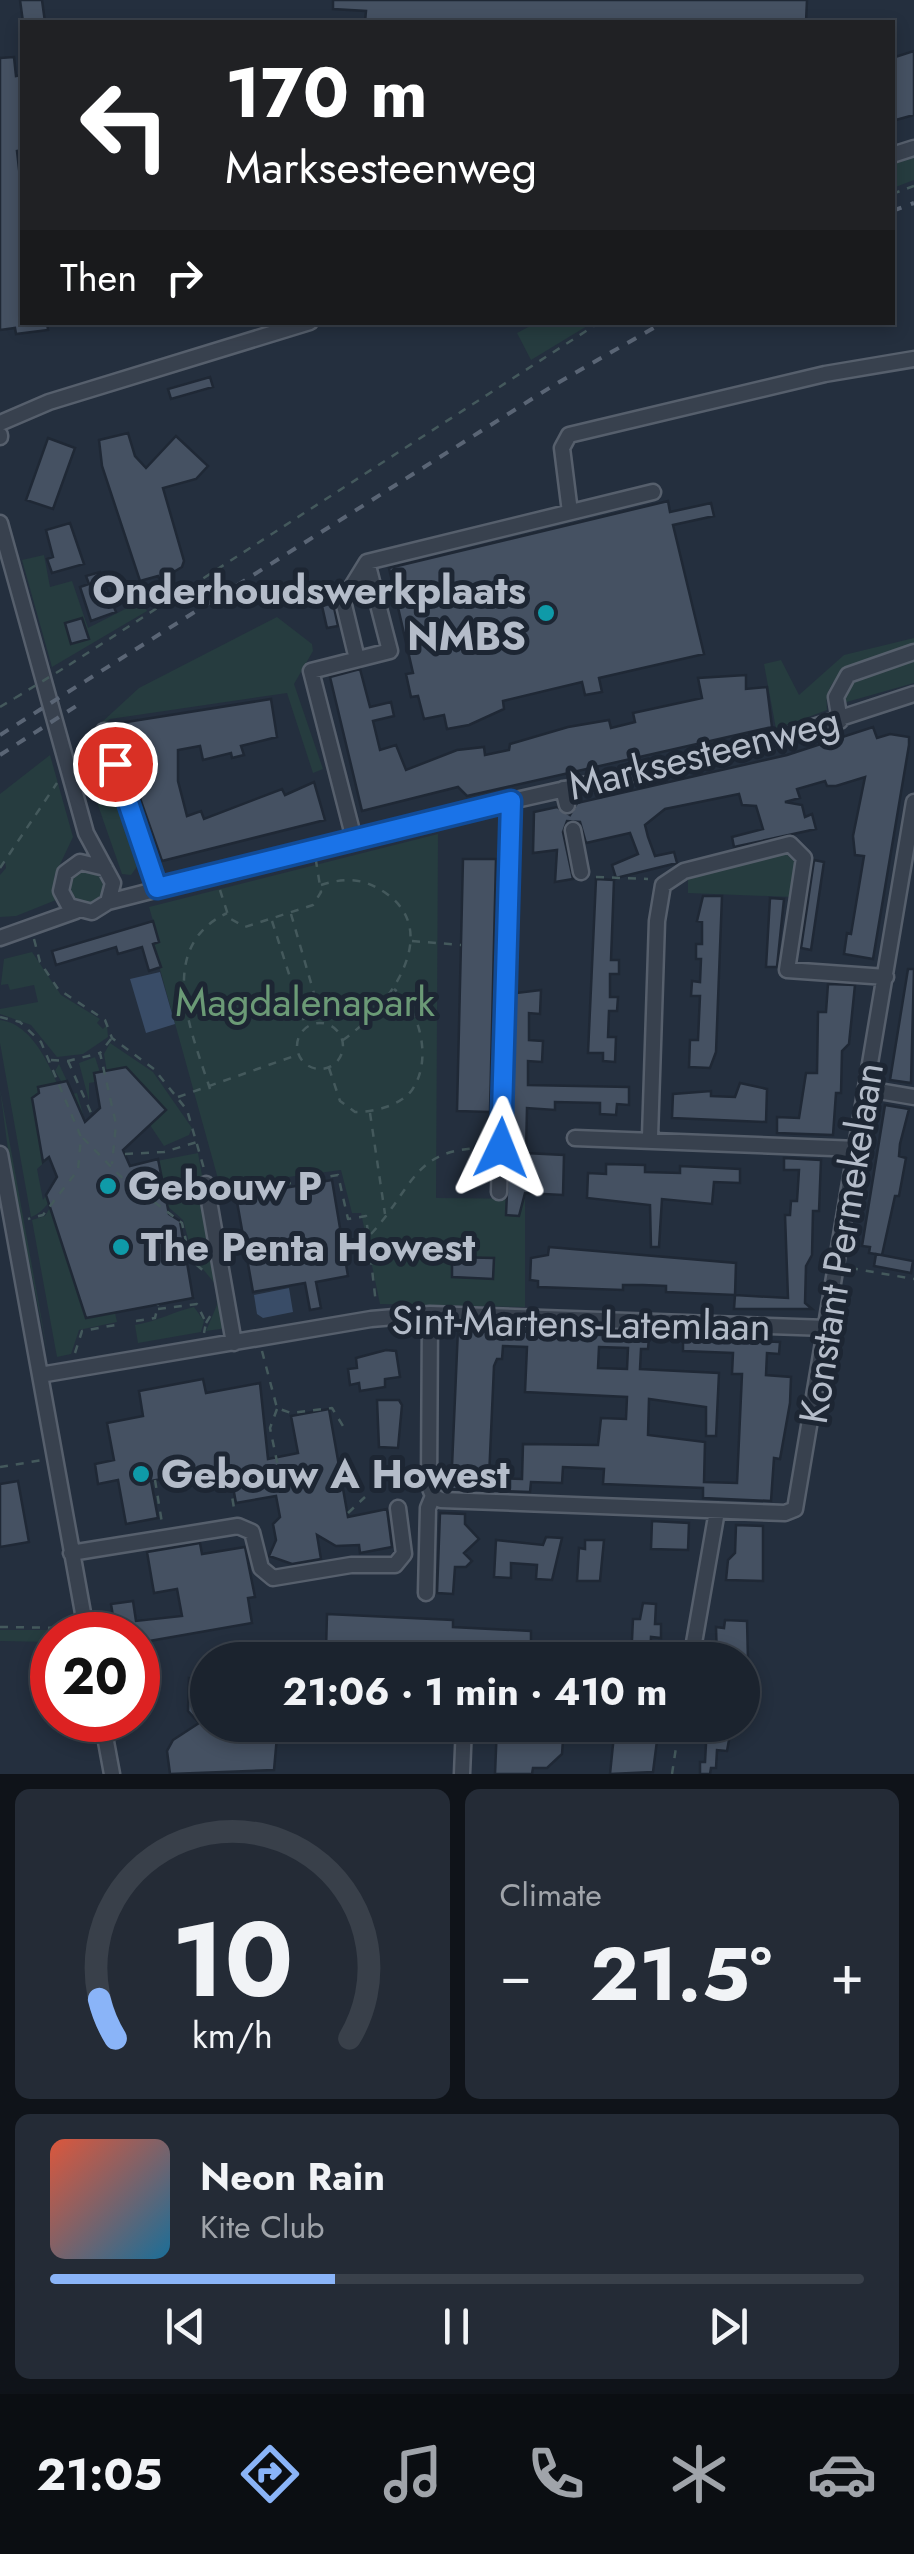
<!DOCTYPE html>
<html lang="en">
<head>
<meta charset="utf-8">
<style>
	body { margin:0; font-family:Jost,sans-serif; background:#242b36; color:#f1f3f6; height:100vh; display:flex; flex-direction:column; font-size:38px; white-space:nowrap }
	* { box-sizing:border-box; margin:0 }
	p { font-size:32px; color:#a0a4aa }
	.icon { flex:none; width:55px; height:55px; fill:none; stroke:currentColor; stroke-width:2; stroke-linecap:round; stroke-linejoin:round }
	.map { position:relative; height:1774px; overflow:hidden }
	.drawer { display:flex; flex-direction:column; gap:15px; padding:15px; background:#0f1319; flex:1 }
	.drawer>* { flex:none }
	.banner { position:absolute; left:20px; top:20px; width:875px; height:305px; border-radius:0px; box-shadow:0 5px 15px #0003,0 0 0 2px #39404a; background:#202124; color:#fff; overflow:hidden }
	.speed { position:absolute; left:30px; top:1612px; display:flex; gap:20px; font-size:50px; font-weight:700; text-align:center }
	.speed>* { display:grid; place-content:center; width:130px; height:130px; border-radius:50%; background:#1b232e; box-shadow:0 5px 15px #0003,0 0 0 2px #39404a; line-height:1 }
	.speed .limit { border:15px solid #d22; background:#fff; color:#111 }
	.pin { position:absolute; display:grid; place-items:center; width:85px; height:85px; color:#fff; margin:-42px; border:5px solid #fff; border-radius:50%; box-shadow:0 2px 10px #0007 }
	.me { position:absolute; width:110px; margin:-55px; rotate:2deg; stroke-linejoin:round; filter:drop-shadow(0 0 8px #0008) }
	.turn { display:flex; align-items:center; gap:35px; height:210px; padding:0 40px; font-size:45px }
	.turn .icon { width:130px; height:130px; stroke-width:2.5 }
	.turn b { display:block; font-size:70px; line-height:85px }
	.then { display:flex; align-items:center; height:95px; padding:0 40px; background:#0003; gap:20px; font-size:38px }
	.big { font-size:75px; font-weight:700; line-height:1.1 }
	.drawer .widget { flex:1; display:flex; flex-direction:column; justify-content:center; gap:15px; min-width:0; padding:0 35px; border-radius:15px; background:#242b36 }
	.drawer .dial { align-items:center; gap:0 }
	.dial svg { height:260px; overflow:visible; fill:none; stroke:#39404a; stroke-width:7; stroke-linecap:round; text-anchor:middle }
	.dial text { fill:#f1f3f6; stroke:none }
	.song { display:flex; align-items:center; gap:30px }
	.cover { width:120px; height:120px; border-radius:15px; background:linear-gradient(135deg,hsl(10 70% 55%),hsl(200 70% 35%)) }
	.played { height:10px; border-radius:5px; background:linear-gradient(90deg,#8ab4f8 35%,#39404a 35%) }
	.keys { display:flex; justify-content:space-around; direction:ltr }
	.heat { display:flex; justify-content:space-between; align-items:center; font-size:55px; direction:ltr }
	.drawer .tiles { flex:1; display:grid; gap:15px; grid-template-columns:1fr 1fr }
	.widget:last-child { grid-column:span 2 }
	.trip { position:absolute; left:190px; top:1642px; width:570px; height:100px; border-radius:50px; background:#1b232e; box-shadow:0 5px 15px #0003,0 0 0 2px #39404a; font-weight:700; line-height:100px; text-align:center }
	.tabs { display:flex; height:160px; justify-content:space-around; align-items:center; background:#0b0e12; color:#a0a4aa }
	.tabs .icon { width:70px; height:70px }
	.tabs .active { color:#8ab4f8 }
	.tabs b { font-size:45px; color:#f1f3f6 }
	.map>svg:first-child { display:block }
	.green { fill:#263c3f; fill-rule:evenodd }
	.water { fill:#394c67 }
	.building { fill:#455162; stroke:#1f2835; stroke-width:2.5; fill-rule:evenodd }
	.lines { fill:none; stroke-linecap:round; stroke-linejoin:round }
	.minor-casing { stroke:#565f6c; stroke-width:19 }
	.path { stroke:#44595c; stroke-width:2.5; stroke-dasharray:8 8; stroke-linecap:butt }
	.minor { stroke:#38414e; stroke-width:14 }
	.rail { stroke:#5a6575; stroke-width:4; stroke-dasharray:10 10; stroke-linecap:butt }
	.path-bridge { stroke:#44595c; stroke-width:2.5; stroke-dasharray:8 8; stroke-linecap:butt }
	.route-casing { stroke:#114b97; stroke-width:25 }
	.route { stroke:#1a73e8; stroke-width:18 }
	.culture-dot { fill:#0f9aa8; stroke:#1d2633; stroke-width:4 }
	.labels { text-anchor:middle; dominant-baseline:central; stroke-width:10; stroke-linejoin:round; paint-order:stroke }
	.poi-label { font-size:40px; font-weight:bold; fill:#b4bcc9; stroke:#1d2633; text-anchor:start }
	.street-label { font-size:40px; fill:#b4bcc9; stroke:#1d2633 }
	.park-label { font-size:40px; fill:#6b9a76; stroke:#1d2633 }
</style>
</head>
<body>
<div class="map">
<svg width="914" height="1774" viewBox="0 0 914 1774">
	<rect width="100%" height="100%" fill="#242f3e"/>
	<path class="green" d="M914,158v22l-21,8v-24z
		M536,323v-1l56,1 -61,37 -14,-27z
		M44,555l6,32 22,-6 16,47 53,-27 6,10 -95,56 -30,-107z
		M277,617l35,27 1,7 -19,33 29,85 -10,4 -26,-80 -177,26 -17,15 46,130 -8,11 -9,-1 -45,-129 62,-57z
		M914,638v7c-34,12 -92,18 -87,65l-51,19 -12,-65 17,-4 18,35 45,-40z
		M914,659v24l-71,20 -2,-7 12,-16z
		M50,755l23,82 -19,40 2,23 -40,16 -16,1v-42l6,-7 -1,-7 -5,5v-72z
		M438,834l-2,364 89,1v108l-145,-3 -19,-91h-9l-11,-43 -121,16 -67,-242 6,-3 -10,-34z
		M785,853l13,12 -6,32 -104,-4v-16z
		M71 887a16 16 0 1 1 32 0a16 16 0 1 1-32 0Z
		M32,952l29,43 39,24 -3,4 6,6 4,-4 1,12 -25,17 -26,3 -26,-32 -31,-11v-5l38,-7 -4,-17 -24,5 -2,-6 -7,1 -1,7 4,-33z
		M0,1020c43,5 62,78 76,114 -9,23 -19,75 -45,83l-31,-174zM49,1158l8,19 -14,23 -6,-31z
		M110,1043l43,29 39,56 -3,7 -25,11 -14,-21 -27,25 8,16 67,-13 5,28 -46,8 1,7 43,-4 26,136 -21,3 11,-26 -1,-20 -23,-28 -10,-37 -37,-33 -22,-12 -20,-121z
		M95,1057l8,25 5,77 -53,-88 4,-7 14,30 4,-1 8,28 15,-14 -5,-25 -6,1v18l-10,-38z
		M0,1089l48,266 -37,-182z
		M54,1201l123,22 9,30 -6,4 -123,-30 29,91 29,-5 2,9 -38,8 -8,24 -14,3 -25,-137 13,-4z
		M194,1307l10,14 -3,11 -63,11 -3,-18c23,-4 38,-13 59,-18z
		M0,1630h65l1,5h-14v7l-52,-1z"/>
	<path class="water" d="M160,972l15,52 -29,9 -16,-54z
		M289,1288l4,24 -30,6 -6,-4 -3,-19z"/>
	<path class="building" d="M20,0h22l3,22h-22z
		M333,0h474l-1,22h-441l1,-11 -33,-2z
		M914,51v64l-22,6v-63z
		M14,57l2,19 6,-1v75l-5,1 5,45v126h25l1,8 -32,4 -1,-6 -15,2v-272z
		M210,377l3,10 -42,12 -3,-10z
		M128,433l7,23 11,12 30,-32 32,30 -12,13 -33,9 21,73 -2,6 -22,13 -2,-4 -18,5 -38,-115 -3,-26z
		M48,438l27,10 -22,61 -27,-9z
		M668,501l2,11 41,-9 3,13 -41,9 31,129 -105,24 3,14 -17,3 -3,-13 -79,19 1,8 -35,16 -22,4 -3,-14 -20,4 -6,-23 -7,1 -5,-23 7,-1 -24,-105z
		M70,523l14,41 -32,9 -5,-14 6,-2 -7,-27z
		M100,572l16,40 -25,9 -11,-34 9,-3 -3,-8z
		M333,603l5,23 -11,2 -5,-22z
		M82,618l7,21 -18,5 -6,-21z
		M360,669l10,38 21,-5 3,14 -21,5 7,29 16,-5 10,25 51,-20 27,-3 1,8 24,-5 1,-6 58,-17 41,-7 2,8 24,-6 -2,-9 69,-15 -4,-20 48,-3v14l21,-2 5,40 -305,69 -9,-9 -96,24 -32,-134z
		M271,699l6,38 -36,9 3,9 -12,3 -1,-5 -28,7 -3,-14 -22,4v31l9,35 14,-5 3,8 78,-30 3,6 29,-13 11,38 -163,41 -48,-137z
		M873,727l4,11 13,-4 19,3v8l-36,214 -29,-5 3,-21 4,1 13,-78 -9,-1 -2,-19 12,-59 -29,9h-9l-2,-5 -28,8 3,9 -15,4 17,3 3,12 7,-3 4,15 -82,18 -2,-10 31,-8 -7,-23 -14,-1 -3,-11 -74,15 -20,16 3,12 7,19 19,-4 3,11 -61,15 -4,-13 26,-11 -8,-21 -44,10 -6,-21 -13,-1 -4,11 10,47 -18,3 2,-32 -24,3 1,-41 23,-5 13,8 7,-12 210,-48z
		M463,859h33l-6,253 -33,-1z
		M814,860l10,2 -13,88 -10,-2z
		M596,879l18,1 -3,80h8v14h-9v23h8l-1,14h-8l-1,26h8l-1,25 -12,-1v-8h-15z
		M703,896h19l-6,156 -6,16 -21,-1 1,-27h8l2,-44h-9l1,-15 8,1 1,-23h-5v-15h6v-22l-5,-1z
		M770,898l14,1 -7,68h-11z
		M153,921l6,21 -6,2 8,23 -12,4 -7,-24 -24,7 -2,-7 -60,18 -4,-14z
		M908,969h6l-3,114 -21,-3z
		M828,984l27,1 -6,59 -7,7 -1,42h-5l-3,42 -56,-2v-16l22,1 7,-45h11l1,-61h8z
		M541,990l-1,24 -11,-1v27l14,1 -1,21 -14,-1v24l101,2v18l-12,-1 -1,11 -16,-1v-11l-45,-1v8l-28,-2 -1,45 38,2 -1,40 -38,-2 -6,23 -13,-1 10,-222z
		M126,1067l40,43 -43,40 7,16 28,-7 11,55 11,7 13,77 -107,20 -40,-123 11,-18 -8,-20 -6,5 -11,-64 7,-5 -1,-6 29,-6 18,41 15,-14 -6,-35z
		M740,1083l27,6 -1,33 -94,-4 1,-24 38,-3v5l24,1z
		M885,1105l24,4 -9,35 -1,12 7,2 -7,38h-4l-13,59 -13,-2 1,-6 -8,-1z
		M784,1158l37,2 -2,51h-6l-1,44 -6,11 -1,37 7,6h-78l1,-14 53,3 -3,-83h5l1,-14h6l2,-31h-15z
		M606,1164l39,1v7l35,1v-7l60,3v14l-26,-1 -2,22 -50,-5 -3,48h-8l-1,-42 -63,-7 1,-25 18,1z
		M332,1180l16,96 -32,6 5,26 -11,2 -5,-27 -52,9 -17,-96z
		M549,1247l187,16 -1,32 -69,-3v-6l-23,-1h-20v5l-85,-3v-6l-8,-1 1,-22 17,-3z
		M876,1254l37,7 -2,12 -37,-7z
		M452,1257l42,1 -1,21 -41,-2z
		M458,1329l191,8 -1,12h-7l-1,20 79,4 -3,63h-10v-29l-57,-8 -1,36 57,7 -1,40 33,1 5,-109h-10l1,-21 -50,-2v-13l97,4 -1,12 -12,-1 -1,22 25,2 -1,26 -10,56 -6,-1 -3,43 -68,-3v-10l-100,-4 1,-15 -41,-2 -1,16 -31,-1 -1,10 -79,-3zM503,1346l24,1 -2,45 102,5 -1,22 -25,-1 -3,27 -75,-1 -1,35 -33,-1 5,-112 3,-7h5zM599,1347l29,1 -1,21 -29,-1z
		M386,1350l10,1 4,26 -15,2v8l-25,4 -1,-8 -9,2 -2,-16 9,-1 -1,-10z
		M203,1379l3,14 54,-10 8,76 30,-6 -7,-37 38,-7 19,108 39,-8 5,38 -32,6 -1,-8 -23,1 -19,-11 4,24 -29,5 -23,-8 7,-16 -3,-16 7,-7 -4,-21 -40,7 -7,-37 -78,15 7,37 -32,6 -8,-44 -20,4 -3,-20 19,-4 -7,-37 36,-7 -4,-25z
		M377,1400h22l3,5 -4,43 -19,-1z
		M18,1481l11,61 -29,5v-63z
		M440,1513l25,1v10l14,15 -15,14 8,8 -6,6h-11l-2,27 -16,-1z
		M652,1521l37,2 -1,27 -37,-1z
		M736,1525l27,1v55l-37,-1 2,-20 7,-7z
		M546,1537l16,1 -10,42 -16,-1 1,-14 -26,-2v15l-17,-1 2,-37 47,5z
		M585,1540h19l-4,41h-23l2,-33 6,1z
		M200,1543l2,11 43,-7 10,50 -7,1 4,25 -114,20v-8h-22l-5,-31 22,-3 3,20 46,-5 -5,-27 -23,4 -7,-41z
		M643,1603l13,1 -1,20h6v14l-10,-1 -1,23h-19l2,-41h7z
		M327,1614l126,6v7l78,4v11l51,2 -1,16h-292l1,-12 36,2z
		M725,1620l22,1 1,39h-31l-1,-33 8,1z
		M189,1678l19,1v46h70l-4,45 -104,4 -3,-23 6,-11 26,-17 -11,-12z
		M497,1725h67l-2,29 -15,14h-14l-1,6h-37z
		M615,1725h34v8h9l-5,39 -43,2z
		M707,1725l24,4 -4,22 -10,-1 -1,18h-5l-1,6h-10v-12h5z"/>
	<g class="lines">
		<defs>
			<path id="minor" d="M892,155l22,-7
				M0,423l49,-21 261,-80
				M0,435v2
				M570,512l-8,-64 7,-13 256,-61 89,-15
				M0,523l86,310 27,50 -5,19 -16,10 -23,-6 -8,-15 4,-18 15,-11 25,6
				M357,659l-14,-58 24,-39 286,-70
				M840,721l-4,-24 12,-22 66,-23
				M104,731l53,157
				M563,789l4,16
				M573,830l8,42
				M354,839l-43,-168 79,-20 -23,-89
				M108,902l328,-84 316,-71 162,-53
				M0,938l76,-27
				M867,1089l47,8
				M650,1137l7,-216 6,-36 21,-14 106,-27 14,14 -17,112 99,7
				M575,1138l283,11
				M0,1154l87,481
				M206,1184l28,159
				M499,1192l12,-391
				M40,1375l331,-56 59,-5 397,14
				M433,1496l8,4 344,13 10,-4 119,-707
				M71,1553l167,-27 14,6 9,36 12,10 78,-13h44l9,-11 -6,-46
				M426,1593l2,-85 5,-12 -4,-10 1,-172
				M691,1660l26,-149
				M102,1720l10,54
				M679,1729l1,-4
				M462,1774l2,-49"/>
		</defs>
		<use href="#minor" class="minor-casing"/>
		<path class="path" d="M892,194l22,-8
			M69,665l531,-343
			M0,707l15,-9
			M0,868l57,-85
			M596,877l52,2
			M321,885c25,-8 44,-7 66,9 57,41 -2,117 -44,146
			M220,890l9,28 16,9 68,-22 8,-13 -5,-31
			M291,914l31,107
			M272,921l34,106
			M34,939l6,23 18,27 47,31 7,18 42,31 33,41 18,62
			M412,941l49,4
			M0,1017l20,5 21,20 40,95 -3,33 -35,45 -15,4
			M297 1046a23 23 0 1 1 46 0a23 23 0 1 1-46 0Z
			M111,1039l-11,14 16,71 -4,40
			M51,1060l17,1 32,-8
			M68,1061l24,54
			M329,1068l11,33 15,11c19,0 45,-6 57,-22 21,-30 8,-81 -18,-101
			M210,1089c-18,-56 -56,-141 17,-176
			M178,1097l119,-42
			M370,1113l15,101
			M83,1138l36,37 63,48 8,36 17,15
			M125,1154l39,-2 33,-10
			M220,1195l118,-20 10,44 18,-3 10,88
			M371,1234c44,-48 42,-87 117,-86
			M164,1259h24
			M850,1268l64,11
			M158,1309l39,-5 9,19 -2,10
			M136,1321l19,-3 3,-13
			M206,1323l8,-13
			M262,1351l15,57 14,5 41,-5 11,18
			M75,1353l7,-22 39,-7
			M277,1409l-7,19 11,53
			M0,1467l43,-7
			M227,1467l8,47
			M155,1480l7,43
			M348,1513l17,-16
			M0,1627l69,1
			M672,1774l5,-33"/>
		<use href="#minor" class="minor"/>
		<path class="rail" d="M892,211l22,-8
			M0,735l554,-350 110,-63
			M0,755l84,-54"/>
		<path class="path-bridge" d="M15,698l54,-33"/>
	</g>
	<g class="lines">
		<defs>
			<path id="route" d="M115,764l42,124 354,-87 -10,347"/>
		</defs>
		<use href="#route" class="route-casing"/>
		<use href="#route" class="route"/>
	</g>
	<g class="culture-dot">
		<circle cx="546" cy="613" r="10"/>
		<circle cx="108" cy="1186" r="10"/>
		<circle cx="121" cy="1247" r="10"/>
		<circle cx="141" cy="1474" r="10"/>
	</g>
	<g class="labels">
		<g class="poi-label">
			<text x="526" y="590" text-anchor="end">Onderhoudswerkplaats<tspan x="526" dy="46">NMBS</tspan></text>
			<text x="128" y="1186">Gebouw P</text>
			<text x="141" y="1247">The Penta Howest</text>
			<text x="161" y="1474">Gebouw A Howest</text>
		</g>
		<g class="street-label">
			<text transform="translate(704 753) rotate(-14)">Marksesteenweg</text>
			<text transform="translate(841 1243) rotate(-81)">Konstant Permekelaan</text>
			<text transform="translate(581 1323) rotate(1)">Sint-Martens-Latemlaan</text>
		</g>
		<g class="park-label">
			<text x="305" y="1002">Magdalenapark</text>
		</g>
	</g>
</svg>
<div class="speed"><div class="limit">20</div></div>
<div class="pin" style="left:115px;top:764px;background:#d93025"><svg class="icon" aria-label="arrive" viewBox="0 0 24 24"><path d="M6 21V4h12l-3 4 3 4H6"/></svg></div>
<svg class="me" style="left:501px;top:1148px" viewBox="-20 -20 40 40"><path d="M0-17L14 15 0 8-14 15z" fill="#1a73e8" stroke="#fff" stroke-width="4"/></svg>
<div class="trip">21:06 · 1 min · 410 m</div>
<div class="banner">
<div class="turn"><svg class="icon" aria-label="left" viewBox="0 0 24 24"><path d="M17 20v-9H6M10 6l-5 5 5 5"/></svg><div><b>170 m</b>Marksesteenweg</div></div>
<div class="then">Then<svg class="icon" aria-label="right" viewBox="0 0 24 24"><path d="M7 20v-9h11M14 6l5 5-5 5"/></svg></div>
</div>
</div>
<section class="drawer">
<div class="tiles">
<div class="widget dial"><svg viewBox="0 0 100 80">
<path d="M14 69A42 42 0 1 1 86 69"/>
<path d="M14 69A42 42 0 0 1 9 57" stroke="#8ab4f8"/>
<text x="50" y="56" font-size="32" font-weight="700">10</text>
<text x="50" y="72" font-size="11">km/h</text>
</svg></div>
<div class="widget"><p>Climate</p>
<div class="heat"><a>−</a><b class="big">21.5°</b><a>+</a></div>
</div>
<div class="widget">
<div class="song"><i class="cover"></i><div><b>Neon Rain</b><p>Kite Club</p></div></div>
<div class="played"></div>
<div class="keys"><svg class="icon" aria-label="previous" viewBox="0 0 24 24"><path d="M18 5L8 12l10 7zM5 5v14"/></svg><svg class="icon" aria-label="pause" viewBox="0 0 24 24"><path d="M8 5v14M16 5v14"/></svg><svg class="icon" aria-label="next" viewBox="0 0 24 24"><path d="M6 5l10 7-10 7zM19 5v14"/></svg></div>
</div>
</div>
</section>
<nav class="tabs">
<b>21:05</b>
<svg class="icon active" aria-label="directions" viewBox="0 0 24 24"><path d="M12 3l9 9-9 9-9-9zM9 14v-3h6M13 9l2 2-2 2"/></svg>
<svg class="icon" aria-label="music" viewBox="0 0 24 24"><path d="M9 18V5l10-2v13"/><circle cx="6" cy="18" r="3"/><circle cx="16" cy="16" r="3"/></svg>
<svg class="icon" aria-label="phone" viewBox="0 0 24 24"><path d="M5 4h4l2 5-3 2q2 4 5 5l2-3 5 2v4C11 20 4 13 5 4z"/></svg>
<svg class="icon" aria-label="climate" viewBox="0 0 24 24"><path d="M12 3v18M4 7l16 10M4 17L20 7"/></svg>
<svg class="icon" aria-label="car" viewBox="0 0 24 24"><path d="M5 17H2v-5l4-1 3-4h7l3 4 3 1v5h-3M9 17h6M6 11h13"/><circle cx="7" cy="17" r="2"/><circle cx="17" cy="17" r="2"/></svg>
</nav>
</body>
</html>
